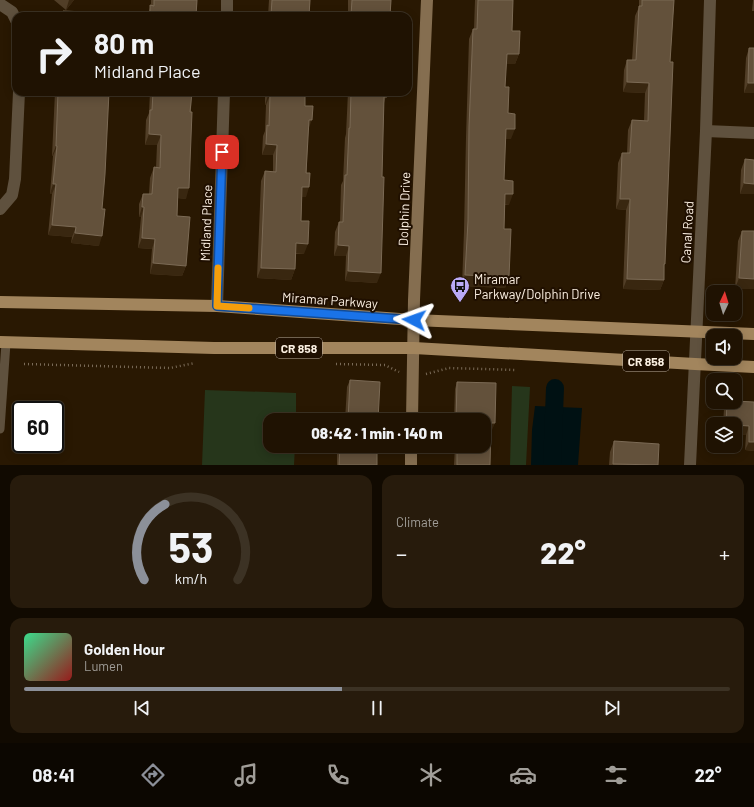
<!DOCTYPE html>
<html lang="en">
<head>
<meta charset="utf-8">
<style>
	body { margin:0; font-family:Barlow,sans-serif; background:#271b0c; color:#f1f3f6; height:100vh; display:flex; flex-direction:column; font-size:15px; white-space:nowrap }
	* { box-sizing:border-box; margin:0 }
	p { font-size:13px; color:#a19e99 }
	.icon { flex:none; width:22px; height:22px; fill:none; stroke:currentColor; stroke-width:2; stroke-linecap:round; stroke-linejoin:round }
	.map { position:relative; height:465px; overflow:hidden }
	.sheet { display:flex; flex-direction:column; gap:10px; padding:10px; background:#110a01; flex:1 }
	.sheet>* { flex:none }
	.hud { position:absolute; left:12px; top:12px; width:400px; height:84px; border-radius:12px; box-shadow:0 2px 10px #0003,0 0 0 1px #3c3224; background:#1f1202; color:#f1f3f6; overflow:hidden }
	.needle { width:26px; rotate:4deg }
	.tools { position:absolute; left:706px; top:285px; display:grid; gap:8px }
	.tools a { display:grid; place-items:center; width:36px; height:36px; border-radius:8px; background:#1f1202; box-shadow:0 2px 10px #0003,0 0 0 1px #3c3224; font-size:20px }
	.speed { position:absolute; left:12px; top:401px; display:flex; gap:8px; font-size:20px; font-weight:700; text-align:center }
	.speed>* { display:grid; place-content:center; width:52px; height:52px; border-radius:50%; background:#1f1202; box-shadow:0 2px 10px #0003,0 0 0 1px #3c3224; line-height:1 }
	.speed .limit { border:2px solid #111; border-radius:6px; background:#fff; color:#111 }
	.pin { position:absolute; display:grid; place-items:center; width:34px; height:34px; color:#fff; margin:-17px; border-radius:8px; box-shadow:0 2px 6px #0006 }
	.me { position:absolute; width:44px; margin:-22px; rotate:274deg; stroke-linejoin:round; filter:drop-shadow(0 0 3px #0008) }
	.turn { display:flex; align-items:center; gap:14px; height:84px; padding:0 16px; font-size:18px }
	.turn .icon { width:52px; height:52px; stroke-width:2.5 }
	.turn b { display:block; font-size:28px; line-height:34px }
	.big { font-size:30px; font-weight:800; line-height:1.1 }
	.sheet .widget { flex:1; display:flex; flex-direction:column; justify-content:center; gap:6px; min-width:0; padding:0 14px; border-radius:12px; background:#271b0c }
	.sheet .dial { align-items:center; gap:0 }
	.dial svg { height:104px; overflow:visible; fill:none; stroke:#3c3224; stroke-width:7; stroke-linecap:round; text-anchor:middle }
	.dial text { fill:#f1f3f6; stroke:none }
	.song { display:flex; align-items:center; gap:12px }
	.cover { width:48px; height:48px; border-radius:6px; background:linear-gradient(135deg,hsl(150 70% 55%),hsl(0 70% 35%)) }
	.played { height:4px; border-radius:2px; background:linear-gradient(90deg,#8c9099 45%,#3c3224 45%) }
	.keys { display:flex; justify-content:space-around; direction:ltr }
	.heat { display:flex; justify-content:space-between; align-items:center; font-size:22px; direction:ltr }
	.sheet .tiles { flex:1; display:grid; gap:10px; grid-template-columns:1fr 1fr }
	.widget:last-child { grid-column:span 2 }
	.trip { position:absolute; left:263px; top:413px; width:228px; height:40px; border-radius:12px; background:#1f1202; box-shadow:0 2px 10px #0003,0 0 0 1px #3c3224; font-weight:800; line-height:40px; text-align:center }
	.tab-bar { display:flex; height:64px; justify-content:space-around; align-items:center; background:#0c0701; color:#a19e99 }
	.tab-bar .icon { width:28px; height:28px }
	.tab-bar .selected { color:#8c9099 }
	.tab-bar b { font-size:18px; color:#f1f3f6 }
	.map>svg:first-child { display:block }
	.green { fill:#26361b }
	.water { fill:#001113 }
	.lines { fill:none; stroke-linecap:round; stroke-linejoin:round }
	.canal { stroke:#001113; stroke-width:18 }
	.path { stroke:#7a6b58; stroke-width:2.5; stroke-dasharray:1 3; stroke-linecap:butt }
	.lane { stroke:#5f513e; stroke-width:9 }
	.street { stroke:#5f513e; stroke-width:12 }
	.secondary { stroke:#856e50; stroke-width:12 }
	.primary { stroke:#a2855d; stroke-width:12 }
	.wall { fill:#513e27 }
	.shaded-wall { fill:#392710 }
	.building { fill:#63513b; stroke:#7b6a55 }
	.route-casing { stroke:#114b97; stroke-width:10 }
	.route { stroke:#1a73e8; stroke-width:7 }
	.slow { stroke:#f59e0b; stroke-width:7 }
	.labels { text-anchor:middle; dominant-baseline:central; stroke-width:4; stroke-linejoin:round; paint-order:stroke }
	.shield { fill:#1f0f00; stroke:#b9ac9e; stroke-width:1 }
	.shield-label { font-size:12px; font-weight:bold; fill:#fbefe1 }
	.street-label { font-size:13px; fill:#fbefe1; stroke:#1f0f00 }
	.poi-label { font-size:13px; fill:#fbefe1; stroke:#1f0f00; text-anchor:start }
</style>
</head>
<body>
<div class="map">
<svg width="754" height="465" viewBox="0 0 754 465">
	<rect width="100%" height="100%" fill="#291802"/>
	<path class="green" d="M512,386l18,1 -4,78h-16z
		M205,390l91,3v27h-26v26h25l-1,19h-92z"/>
	<path class="water" d="M535,406l47,2 -4,57h-47l1,-35z"/>
	<g class="lines">
		<path class="canal" d="M552,465l3,-77"/>
		<path class="path" d="M24,364l146,4 25,-5
			M336,364l49,1 14,7
			M426,374l23,-6 67,2"/>
		<path class="lane" d="M0,429l6,-86"/>
		<path class="street" d="M0,4l12,8 4,8
			M227,16v-16
			M706,131l48,2
			M0,209l12,-14 3,-16 4,-87
			M217,306l7,-214
			M690,465l16,-334 4,-131"/>
		<path class="secondary" d="M412,420l2,-120 13,-300
			M411,465v-19"/>
		<path class="primary" d="M0,302l217,4 197,14 340,14
			M0,342l214,6h200l281,16 59,3"/>
	</g>
	<path class="wall" d="M54,0h20l-8,10z
		M151,0h46l-1,16h-49l4,-11z
		M269,0h41l-1,16h-41z
		M346,0h45l-1,16h-42v-16z
		M475,0h38l-1,31 7,23 -4,10h-9l-1,23 6,52h-6l-1,41 5,25h-4l-1,24 5,48 -4,11 -43,-2 2,-55 2,-94 3,-98 4,-10h1z
		M639,0h35l-4,62 -6,218 -4,10 -37,-1 3,-79 -10,-1 2,-46 4,-10h5l1,-23 4,-10 12,1 1,-28 -22,-1 1,-22 3,-10h5l3,-44 4,-9z
		M753,0h1v11h-2z
		M749,48l5,45h-10l2,-35z
		M55,92h54l-10,154 -28,-3 1,-6 -24,-2 4,-41h-2l3,-38h-1z
		M150,92h42l-6,107 -8,-1 -1,18 9,50 -4,10 -32,-2 2,-25 -14,-1 3,-31h-2v-13l4,-10h6l1,-16 4,-11 2,1 1,-23h-12l1,-25 3,-7z
		M265,92h40v14l3,24 -2,67h-4l-1,24 3,33h-8l-1,15 -4,11 -34,-2 4,-97 4,-10 8,1v-17h-11l1,-19 2,-5 1,-26h-1z
		M348,92h39l-3,11 -7,180 -32,-2 1,-25h-12l1,-24 4,-10h1l1,-37 2,-4 2,-43 1,-4z
		M745,159l9,1v34h-14l1,-24z
		M742,231l12,58h-19l3,-48z
		M350,380l28,40h-33l2,-33z
		M457,382l35,48h-1l-1,35h-36l1,-19h29v-26h-30l1,-31z
		M726,402h28v49l-9,-1 1,-15 -11,-1v-10h-12l1,-15z
		M614,441l44,24h-49l1,-13z
		M337,446h40v19h-40z"/>
	<path class="shaded-wall" d="M69,0h5l-8,10z
		M507,54h12l-4,10h-12z
		M627,82l22,1 -4,10 -22,-1z
		M748,83h6v10h-10z
		M268,95h2l-4,10h-1z
		M309,120h3l-4,10z
		M506,129h9l-4,10h-9z
		M149,134l12,1 -4,10h-12z
		M266,144l11,1 -4,10h-11z
		M56,146h1l-4,10h-1z
		M744,183l10,1v10h-14z
		M53,184h3l-4,10h-2z
		M302,187h7l-3,10h-7z
		M178,188h11l-3,11 -11,-1z
		M505,194h8l-4,11 -8,-1z
		M620,199h10l-4,11 -10,-1z
		M142,207h2l-3,10h-2z
		M52,225l24,2 -4,10 -24,-2z
		M75,233l27,3 -3,10 -28,-3z
		M142,238l13,1 -3,10 -14,-1z
		M296,243l12,1 -4,10 -11,-1z
		M338,245l11,1 -3,10h-12z
		M153,263l33,3 -4,10 -32,-2z
		M261,268l34,1 -4,11 -34,-2z
		M348,271l33,2 -4,10 -32,-2z
		M465,275l44,2 -4,11 -43,-2z
		M739,278l15,1v10h-19z
		M627,279l37,1 -4,10 -37,-1z
		M491,423h4l-3,7h-3z
		M735,425l14,1 -3,9 -11,-1z
		M749,442h5v9l-9,-1z"/>
	<path class="building" d="M154,0h43l-1,16h-46v-11l4,1z
		M272,0h38l-1,16h-38z
		M352,0h39l-1,16h-39z
		M478,0h35l-1,31h8l-1,23h-12l-2,33h4l-1,26 7,1v15h-9l-2,51 9,1v13h-8l-1,35h7l-2,48 -44,-2 3,-54 1,-94 4,-98h4z
		M642,0h32l-4,62h3l-8,202h-1v16l-37,-1 3,-80h-10l2,-46h8l2,-33 16,1 1,-38 -22,-1v-22h9l3,-54h3z
		M63,11l45,2v3h-45z
		M749,48h5v35h-6z
		M58,92h51l-4,82 -3,35h3l-3,27 -27,-3 1,-6 -24,-2 4,-41h-3l4,-38h-1z
		M153,92h39l-2,20h2l-3,76h-11l-1,28 13,1 -4,49 -33,-3 2,-24 -13,-1 2,-31h-2l1,-13h9l2,-27 6,1 1,-33 -12,-1 1,-24h2z
		M269,92h36v14h8l-1,14h-3l-3,53h4l-1,14h-7l-1,34h8l-1,23 -12,-1 -1,26 -34,-1 4,-97 11,1 1,-27 -11,-1 1,-19 2,1 1,-31h-2z
		M351,92h36v5h-3l-2,80h2l-3,96 -33,-2 1,-25 -11,-1 1,-23h4l2,-47h2l2,-47h1z
		M745,159l9,1v24l-10,-1z
		M742,231h12v48l-15,-1z
		M350,380l30,2 -2,38h-30z
		M457,382l39,1 -1,40h-4l-1,42h-33v-19h27v-26h-28z
		M735,401l19,1v40h-5v-16l-14,-1v-1h-9l1,-22h8z
		M614,441l45,3 -1,21 -45,-1z
		M340,446h37v19h-38z"/>
	<g class="lines">
		<defs>
			<path id="route" d="M222,152l-5,154 197,14"/>
		</defs>
		<use href="#route" class="route-casing"/>
		<use href="#route" class="route"/>
		<path class="slow" d="M218,268l-1,38 32,2"/>
	</g>
	<defs>
		<symbol id="bus-pin" viewBox="-11 -11 22 30"><path d="M0 17L-7.5 6A9.5 9.5 0 1 1 7.5 6Z" fill="#baaaf6" stroke="#1f0f00"/><path d="M-5-6H5V4H4V6H2V4H-2V6H-4V4H-5ZM-3.5-4V0h7V-4ZM-3.5 1.2v1.5H-2V1.2ZM2 1.2v1.5H3.5V1.2Z" fill="#111"/></symbol>
	</defs>
	<g fill-rule="evenodd">
		<use href="#bus-pin" x="449" y="275" width="22" height="30"/>
	</g>
	<g class="labels">
		<g class="shield">
			<rect x="276" y="338" width="46" height="20" rx="3"/>
			<rect x="623" y="351" width="46" height="20" rx="3"/>
		</g>
		<g class="shield-label">
			<text x="299" y="348">CR 858</text>
			<text x="646" y="361">CR 858</text>
		</g>
		<g class="street-label">
			<text transform="translate(404 209) rotate(-88)">Dolphin Drive</text>
			<text transform="translate(206 223) rotate(-88)">Midland Place</text>
			<text transform="translate(687 232) rotate(-87)">Canal Road</text>
			<text transform="translate(330 300) rotate(4)">Miramar Parkway</text>
		</g>
		<g class="poi-label">
			<text x="474" y="279">Miramar<tspan x="474" dy="15">Parkway/Dolphin Drive</tspan></text>
		</g>
	</g>
</svg>
<div class="tools">
<a><svg class="needle" viewBox="-14 -14 28 28"><path d="M0-13l5 13h-10z" fill="#e53935"/><path d="M0 13l5-13h-10z" fill="#a19e99"/></svg></a>
<a><svg class="icon" aria-label="sound" viewBox="0 0 24 24"><path d="M4 9h4l5-4v14l-5-4H4zM17 9q2 3 0 6"/></svg></a>
<a><svg class="icon" aria-label="search" viewBox="0 0 24 24"><circle cx="10" cy="10" r="6"/><path d="M15 15l6 6"/></svg></a>
<a><svg class="icon" aria-label="layers" viewBox="0 0 24 24"><path d="M12 4l9 5-9 5-9-5zM3 14l9 5 9-5"/></svg></a>
</div>
<div class="speed"><div class="limit">60</div></div>
<div class="pin" style="left:222px;top:152px;background:#d93025"><svg class="icon" aria-label="arrive" viewBox="0 0 24 24"><path d="M6 21V4h12l-3 4 3 4H6"/></svg></div>
<svg class="me" style="left:414px;top:320px" viewBox="-20 -20 40 40"><path d="M0-17L14 15 0 8-14 15z" fill="#1a73e8" stroke="#fff" stroke-width="4"/></svg>
<div class="trip">08:42 · 1 min · 140 m</div>
<div class="hud">
<div class="turn"><svg class="icon" aria-label="right" viewBox="0 0 24 24"><path d="M7 20v-9h11M14 6l5 5-5 5"/></svg><div><b>80 m</b>Midland Place</div></div>
</div>
</div>
<section class="sheet">
<div class="tiles">
<div class="widget dial"><svg viewBox="0 0 100 80">
<path d="M14 69A42 42 0 1 1 86 69"/>
<path d="M14 69A42 42 0 0 1 30 11" stroke="#8c9099"/>
<text x="50" y="56" font-size="32" font-weight="700">53</text>
<text x="50" y="72" font-size="11">km/h</text>
</svg></div>
<div class="widget"><p>Climate</p>
<div class="heat"><a>−</a><b class="big">22°</b><a>+</a></div>
</div>
<div class="widget">
<div class="song"><i class="cover"></i><div><b>Golden Hour</b><p>Lumen</p></div></div>
<div class="played"></div>
<div class="keys"><svg class="icon" aria-label="previous" viewBox="0 0 24 24"><path d="M18 5L8 12l10 7zM5 5v14"/></svg><svg class="icon" aria-label="pause" viewBox="0 0 24 24"><path d="M8 5v14M16 5v14"/></svg><svg class="icon" aria-label="next" viewBox="0 0 24 24"><path d="M6 5l10 7-10 7zM19 5v14"/></svg></div>
</div>
</div>
</section>
<nav class="tab-bar">
<b>08:41</b>
<svg class="icon selected" aria-label="directions" viewBox="0 0 24 24"><path d="M12 3l9 9-9 9-9-9zM9 14v-3h6M13 9l2 2-2 2"/></svg>
<svg class="icon" aria-label="music" viewBox="0 0 24 24"><path d="M9 18V5l10-2v13"/><circle cx="6" cy="18" r="3"/><circle cx="16" cy="16" r="3"/></svg>
<svg class="icon" aria-label="phone" viewBox="0 0 24 24"><path d="M5 4h4l2 5-3 2q2 4 5 5l2-3 5 2v4C11 20 4 13 5 4z"/></svg>
<svg class="icon" aria-label="climate" viewBox="0 0 24 24"><path d="M12 3v18M4 7l16 10M4 17L20 7"/></svg>
<svg class="icon" aria-label="car" viewBox="0 0 24 24"><path d="M5 17H2v-5l4-1 3-4h7l3 4 3 1v5h-3M9 17h6M6 11h13"/><circle cx="7" cy="17" r="2"/><circle cx="17" cy="17" r="2"/></svg>
<svg class="icon" aria-label="filters" viewBox="0 0 24 24"><path d="M4 7h16M4 17h16"/><circle cx="9" cy="7" r="2"/><circle cx="15" cy="17" r="2"/></svg>
<b>22°</b>
</nav>
</body>
</html>
